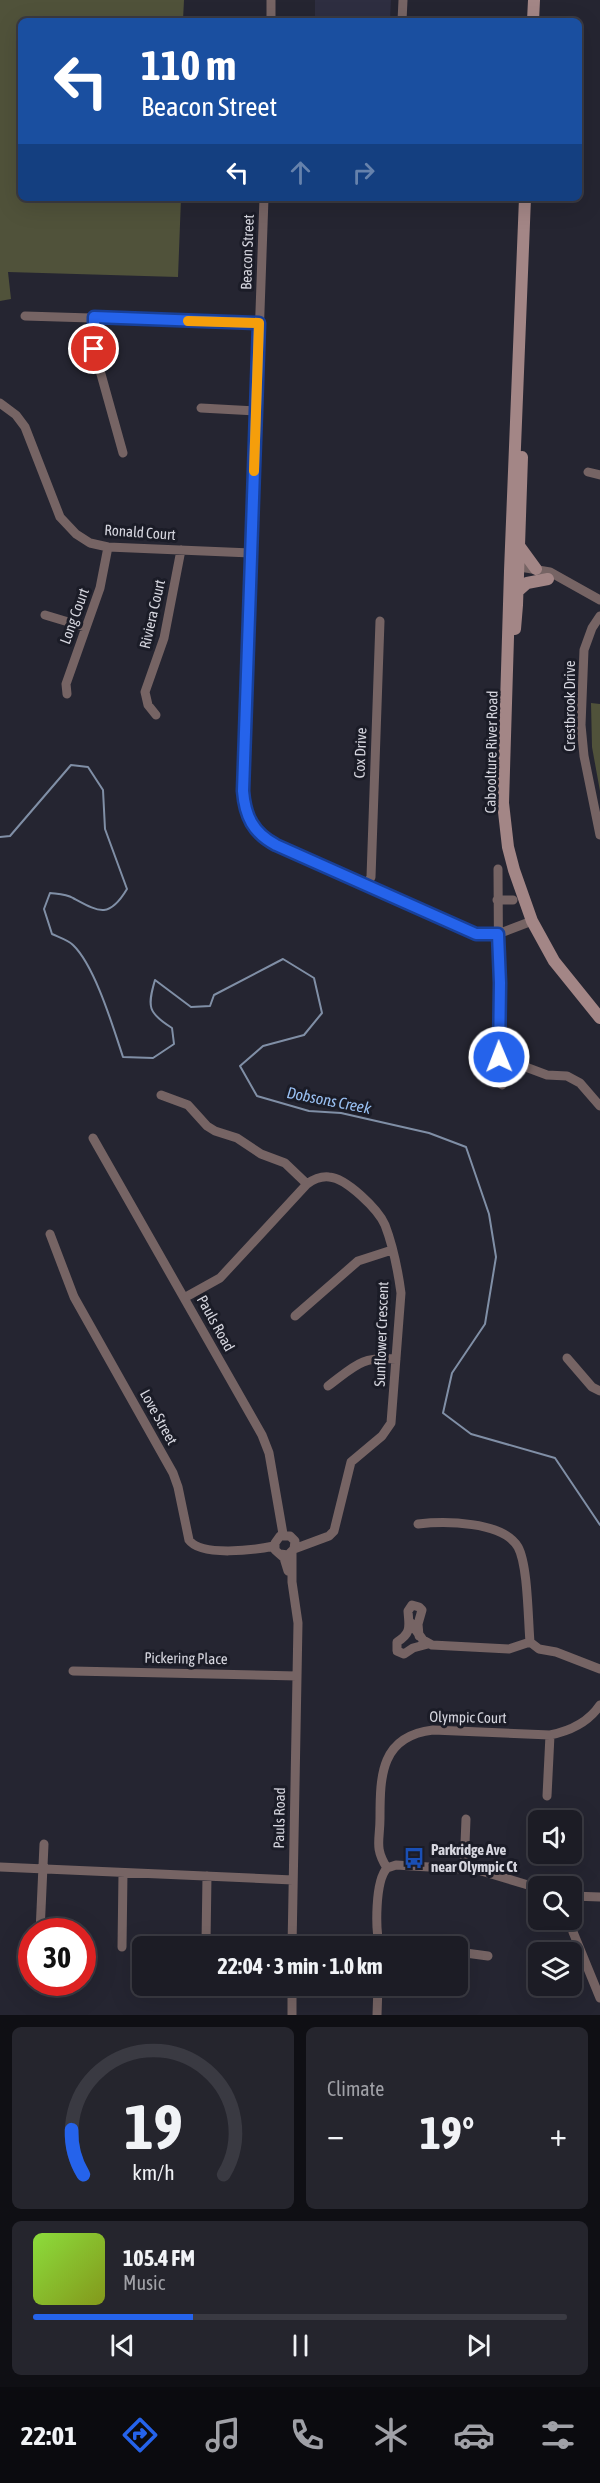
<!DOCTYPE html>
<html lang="en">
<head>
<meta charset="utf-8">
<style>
	body { margin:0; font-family:"Asap Condensed",sans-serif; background:#25252d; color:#f1f3f6; height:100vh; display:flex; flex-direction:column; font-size:22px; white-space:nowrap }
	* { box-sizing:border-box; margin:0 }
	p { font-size:20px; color:#a0a1a7 }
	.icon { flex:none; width:33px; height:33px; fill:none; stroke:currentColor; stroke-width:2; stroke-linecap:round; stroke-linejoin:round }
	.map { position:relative; height:2015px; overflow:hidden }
	.details { display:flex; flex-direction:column; gap:12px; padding:12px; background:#0f0f14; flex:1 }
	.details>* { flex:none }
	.guide { position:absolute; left:18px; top:18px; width:564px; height:183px; border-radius:9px; box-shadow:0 6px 24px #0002,0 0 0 2px #3a3a42; background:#1a4fa0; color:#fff; overflow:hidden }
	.controls { position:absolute; left:528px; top:1810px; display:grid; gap:12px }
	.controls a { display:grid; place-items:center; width:54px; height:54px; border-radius:9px; background:#1c1c25; box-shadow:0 6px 24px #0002,0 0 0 2px #3a3a42; font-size:30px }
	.speed { position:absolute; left:18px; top:1918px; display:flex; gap:12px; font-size:30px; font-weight:700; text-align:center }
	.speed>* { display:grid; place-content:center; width:78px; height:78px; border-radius:50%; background:#1c1c25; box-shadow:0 6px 24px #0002,0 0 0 2px #3a3a42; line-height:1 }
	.speed .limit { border:9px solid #d22; background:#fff; color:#111 }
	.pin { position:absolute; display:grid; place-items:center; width:51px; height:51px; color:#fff; margin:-26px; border:3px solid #fff; border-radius:50%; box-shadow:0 2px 6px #0007 }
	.me { position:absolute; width:66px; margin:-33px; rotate:359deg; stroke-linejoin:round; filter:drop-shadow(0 0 4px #0008) }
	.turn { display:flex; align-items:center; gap:21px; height:126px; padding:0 24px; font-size:27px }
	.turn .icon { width:78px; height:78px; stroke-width:2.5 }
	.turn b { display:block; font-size:42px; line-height:51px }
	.lanes { display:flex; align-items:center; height:57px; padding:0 24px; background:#0003; justify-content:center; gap:30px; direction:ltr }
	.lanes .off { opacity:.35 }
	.big { font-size:45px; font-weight:700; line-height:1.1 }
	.details .card { flex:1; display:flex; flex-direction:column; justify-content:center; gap:9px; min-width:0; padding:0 21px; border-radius:9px; background:#25252d }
	.details .dial { align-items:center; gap:0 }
	.dial svg { height:156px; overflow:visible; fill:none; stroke:#3a3a42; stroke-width:7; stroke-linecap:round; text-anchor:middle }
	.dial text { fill:#f1f3f6; stroke:none }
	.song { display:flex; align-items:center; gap:18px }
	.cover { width:72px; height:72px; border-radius:9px; background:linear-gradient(135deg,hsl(90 70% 55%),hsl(70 70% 35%)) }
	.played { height:6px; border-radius:3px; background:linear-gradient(90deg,#2563eb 30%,#3a3a42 30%) }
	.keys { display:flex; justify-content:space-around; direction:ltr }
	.heat { display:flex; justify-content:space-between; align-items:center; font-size:33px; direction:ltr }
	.details .tiles { flex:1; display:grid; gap:12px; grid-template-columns:1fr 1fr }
	.card:last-child { grid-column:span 2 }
	.trip { position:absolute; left:132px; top:1936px; width:336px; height:60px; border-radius:9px; background:#1c1c25; box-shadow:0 6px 24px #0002,0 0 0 2px #3a3a42; font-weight:700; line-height:60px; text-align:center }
	.menu { display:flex; height:96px; justify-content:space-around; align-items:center; background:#0b0b0f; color:#a0a1a7 }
	.menu .icon { width:42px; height:42px }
	.menu .current { color:#2563eb }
	.menu b { font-size:27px; color:#f1f3f6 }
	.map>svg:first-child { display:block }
	.built { fill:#2e2e41 }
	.green { fill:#50523a }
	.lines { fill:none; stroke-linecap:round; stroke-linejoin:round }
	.stream { stroke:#808fa6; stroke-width:2 }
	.minor { stroke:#766464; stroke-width:9 }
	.secondary { stroke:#a38686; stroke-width:12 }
	.route-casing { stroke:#184099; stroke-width:15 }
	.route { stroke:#2563eb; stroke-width:10 }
	.slow { stroke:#f59e0b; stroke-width:10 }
	.labels { text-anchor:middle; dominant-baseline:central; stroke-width:6; stroke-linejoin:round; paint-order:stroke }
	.street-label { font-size:15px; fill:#d6d6df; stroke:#1b1c27 }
	.poi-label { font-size:15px; font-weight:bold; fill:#d6d6df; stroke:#1b1c27; text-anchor:start }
	.water-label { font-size:16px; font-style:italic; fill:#9ac1f3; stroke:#1b1c27 }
</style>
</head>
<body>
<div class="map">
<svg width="600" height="2015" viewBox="0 0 600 2015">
	<rect width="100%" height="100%" fill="#252531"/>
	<path class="built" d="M315,0h76l-1,21 -75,-3z"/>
	<path class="green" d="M0,0h184l-1,20 6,1h-168v177h160l-3,79 -170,-5 3,27 -11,2z
		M591,703l9,1v87l-8,-44z"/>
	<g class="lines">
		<path class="stream" d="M0,837l10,-1 61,-71 17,2 15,23 2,39 22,60c-18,30 -28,23 -54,9 -7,-4 -16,-4 -23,-5l-6,16 8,25c6,3 16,6 21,11 22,21 40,82 50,112l30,1 21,-14 -2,-16c-24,-15 -25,-21 -17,-48l36,27 19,-1 4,-11 69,-36 31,19 8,35 -18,22 -41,11 -23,20 17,30 52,15 32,2 88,20 37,14 23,67 7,43 -11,67 -33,49 -9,40 28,21 84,24 45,67"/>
		<path class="minor" d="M271,21v-21
			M402,21l1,-21
			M264,198l-21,593c2,25 10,42 33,54l200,89h22l34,-13
			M25,316l234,7
			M94,317v32l29,104
			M0,403l16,12 9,12 35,90 16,17 14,9 18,4 143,6
			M201,408l55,3
			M588,472l12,3
			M514,566l36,6 50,28
			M45,615l40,12
			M600,616l-8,12 -8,22 -3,75 3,31 16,79
			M67,694l-1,-10 34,-96 8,-41
			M156,715l-8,-10 -3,-13 19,-54 17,-88
			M498,869l1,160 3,56
			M366,886l5,-9 9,-256
			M497,900h16
			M499,1057l48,18 20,1 13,7 20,23
			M161,1095l27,10 19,21 8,5 22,7 24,16 24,9 22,21
			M93,1138l169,297 7,18 14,81
			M50,1234l24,63 99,176 5,14 11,53c12,17 66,10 85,6
			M184,1298l36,-20 87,-94c7,-5 13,-8 22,-7 17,1 49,32 56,48 8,21 13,46 16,68l-10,130 -9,13 -31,26 -17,69 -5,5 -35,13
			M295,1316l63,-55 34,-11
			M567,1358l25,29 8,4
			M328,1386c27,-20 33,-30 68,-27
			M418,1524c26,-3 85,-3 100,23 10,18 10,73 12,95
			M292,1552v30l6,41 -6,324
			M280,1554l8,1 6,-6 1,-8 -5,-5h-10l-5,7v7l9,8 4,13
			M410,1622l13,18 9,5 77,4 21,-7 9,7 17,3 44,17
			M419,1636l-1,-12 4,-14 -3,-3 -7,-2 -4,6c1,15 4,22 -11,31v9l7,3 9,-6 15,-4
			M73,1671l224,5
			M547,1796l3,-61
			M0,1867l293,13
			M387,1868c-13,-21 -7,-27 -7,-50 0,-43 1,-82 53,-88l117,5c20,-4 38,-12 50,-30
			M387,1868l9,-3 82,5 60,18
			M464,1868l2,-49
			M572,1896l28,1
			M572,1910v-13
			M571,1920l2,12 27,66
			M40,1932l4,-88
			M206,1942l1,-66
			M122,1947l1,-74
			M380,1947c-5,-17 -5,-66 7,-79
			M458,1952l30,4
			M292,2015v-29
			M377,2015l1,-29"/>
		<path class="secondary" d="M533,21l1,-21
			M525,198l-15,373 -7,232 5,44 6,23 18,51 22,40 46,57
			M520,547l16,22
			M518,591l9,-8 21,-4
			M515,629l2,-24 5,-148"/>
	</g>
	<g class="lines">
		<defs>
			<path id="route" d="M94,349v-32l165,6 -16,468c2,25 10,42 33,54l200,89h22l2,49 -1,74"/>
		</defs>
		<use href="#route" class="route-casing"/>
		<use href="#route" class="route"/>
		<path class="slow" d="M188,321l71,2 -5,148"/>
	</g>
	<defs>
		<symbol id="bus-bare" viewBox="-9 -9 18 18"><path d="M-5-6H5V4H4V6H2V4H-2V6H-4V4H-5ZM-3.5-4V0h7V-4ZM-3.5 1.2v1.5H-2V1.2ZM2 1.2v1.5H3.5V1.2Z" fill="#1a4fb4" stroke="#1b1c27" stroke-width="2.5" paint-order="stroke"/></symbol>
	</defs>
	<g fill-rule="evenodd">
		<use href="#bus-bare" x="399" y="1843" width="30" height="30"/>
	</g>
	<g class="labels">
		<g class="street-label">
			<text transform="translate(247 252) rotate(-88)">Beacon Street</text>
			<text transform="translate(140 532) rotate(4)">Ronald Court</text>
			<text transform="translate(152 614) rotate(-77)">Riviera Court</text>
			<text transform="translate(74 616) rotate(-70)">Long Court</text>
			<text transform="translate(569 706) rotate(-90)">Crestbrook Drive</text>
			<text transform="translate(491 752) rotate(-89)">Caboolture River Road</text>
			<text transform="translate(360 753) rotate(-88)">Cox Drive</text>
			<text transform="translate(216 1323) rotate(61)">Pauls Road</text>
			<text transform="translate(381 1334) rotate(-88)">Sunflower Crescent</text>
			<text transform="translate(159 1417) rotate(61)">Love Street</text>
			<text transform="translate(186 1658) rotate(1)">Pickering Place</text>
			<text transform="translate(468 1717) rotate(1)">Olympic Court</text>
			<text transform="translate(279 1818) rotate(-89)">Pauls Road</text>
		</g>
		<g class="poi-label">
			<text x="431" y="1849">Parkridge Ave<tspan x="431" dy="17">near Olympic Ct</tspan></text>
		</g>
		<g class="water-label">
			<text transform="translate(329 1100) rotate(11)">Dobsons Creek</text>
		</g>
	</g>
</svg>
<div class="controls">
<a><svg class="icon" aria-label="sound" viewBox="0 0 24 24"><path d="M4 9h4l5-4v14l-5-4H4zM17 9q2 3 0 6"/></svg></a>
<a><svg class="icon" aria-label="search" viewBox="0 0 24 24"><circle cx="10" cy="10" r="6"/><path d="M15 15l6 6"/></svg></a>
<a><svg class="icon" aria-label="layers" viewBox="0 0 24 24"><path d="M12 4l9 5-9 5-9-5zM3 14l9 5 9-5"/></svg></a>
</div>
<div class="speed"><div class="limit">30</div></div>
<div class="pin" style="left:94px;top:349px;background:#d93025"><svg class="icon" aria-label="arrive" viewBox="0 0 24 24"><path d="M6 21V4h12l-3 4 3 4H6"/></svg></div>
<svg class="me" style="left:499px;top:1057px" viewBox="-20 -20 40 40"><circle r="17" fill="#2563eb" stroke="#fff" stroke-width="3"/><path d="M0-11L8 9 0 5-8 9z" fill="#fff"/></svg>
<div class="trip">22:04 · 3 min · 1.0 km</div>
<div class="guide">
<div class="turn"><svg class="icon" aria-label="left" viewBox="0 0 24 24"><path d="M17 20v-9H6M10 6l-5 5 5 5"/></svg><div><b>110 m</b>Beacon Street</div></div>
<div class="lanes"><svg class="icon" aria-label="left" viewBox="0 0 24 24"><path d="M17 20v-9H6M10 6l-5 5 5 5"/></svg><svg class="icon off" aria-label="ahead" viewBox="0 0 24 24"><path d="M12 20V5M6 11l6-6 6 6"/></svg><svg class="icon off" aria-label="right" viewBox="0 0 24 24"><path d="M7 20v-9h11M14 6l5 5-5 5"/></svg></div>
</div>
</div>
<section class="details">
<div class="tiles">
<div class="card dial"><svg viewBox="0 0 100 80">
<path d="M14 69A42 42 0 1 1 86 69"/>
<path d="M14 69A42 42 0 0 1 8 46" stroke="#2563eb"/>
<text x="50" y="56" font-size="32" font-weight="700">19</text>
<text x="50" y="72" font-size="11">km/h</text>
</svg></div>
<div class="card"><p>Climate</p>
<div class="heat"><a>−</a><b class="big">19°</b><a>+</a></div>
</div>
<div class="card">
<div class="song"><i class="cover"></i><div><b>105.4 FM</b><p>Music</p></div></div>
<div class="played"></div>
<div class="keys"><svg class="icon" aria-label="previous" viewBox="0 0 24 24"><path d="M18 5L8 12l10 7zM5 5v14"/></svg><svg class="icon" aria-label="pause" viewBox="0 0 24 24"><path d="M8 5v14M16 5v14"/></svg><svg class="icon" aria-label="next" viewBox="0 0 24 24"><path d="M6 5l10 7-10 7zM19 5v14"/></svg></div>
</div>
</div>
</section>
<nav class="menu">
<b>22:01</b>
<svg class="icon current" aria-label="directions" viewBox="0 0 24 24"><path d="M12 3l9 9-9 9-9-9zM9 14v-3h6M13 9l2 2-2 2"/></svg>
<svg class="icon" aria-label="music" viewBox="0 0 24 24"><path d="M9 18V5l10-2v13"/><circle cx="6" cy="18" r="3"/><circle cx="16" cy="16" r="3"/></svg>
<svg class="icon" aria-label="phone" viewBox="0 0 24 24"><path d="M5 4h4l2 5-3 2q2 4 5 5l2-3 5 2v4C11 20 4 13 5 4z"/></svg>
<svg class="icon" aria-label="climate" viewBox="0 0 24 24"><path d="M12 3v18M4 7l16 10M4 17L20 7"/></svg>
<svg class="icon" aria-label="car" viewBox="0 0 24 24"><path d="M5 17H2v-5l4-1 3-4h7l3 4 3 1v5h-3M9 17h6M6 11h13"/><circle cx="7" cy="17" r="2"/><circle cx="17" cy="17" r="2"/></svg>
<svg class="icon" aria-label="filters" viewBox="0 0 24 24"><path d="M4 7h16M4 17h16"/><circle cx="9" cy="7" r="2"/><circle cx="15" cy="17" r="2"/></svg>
</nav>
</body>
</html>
